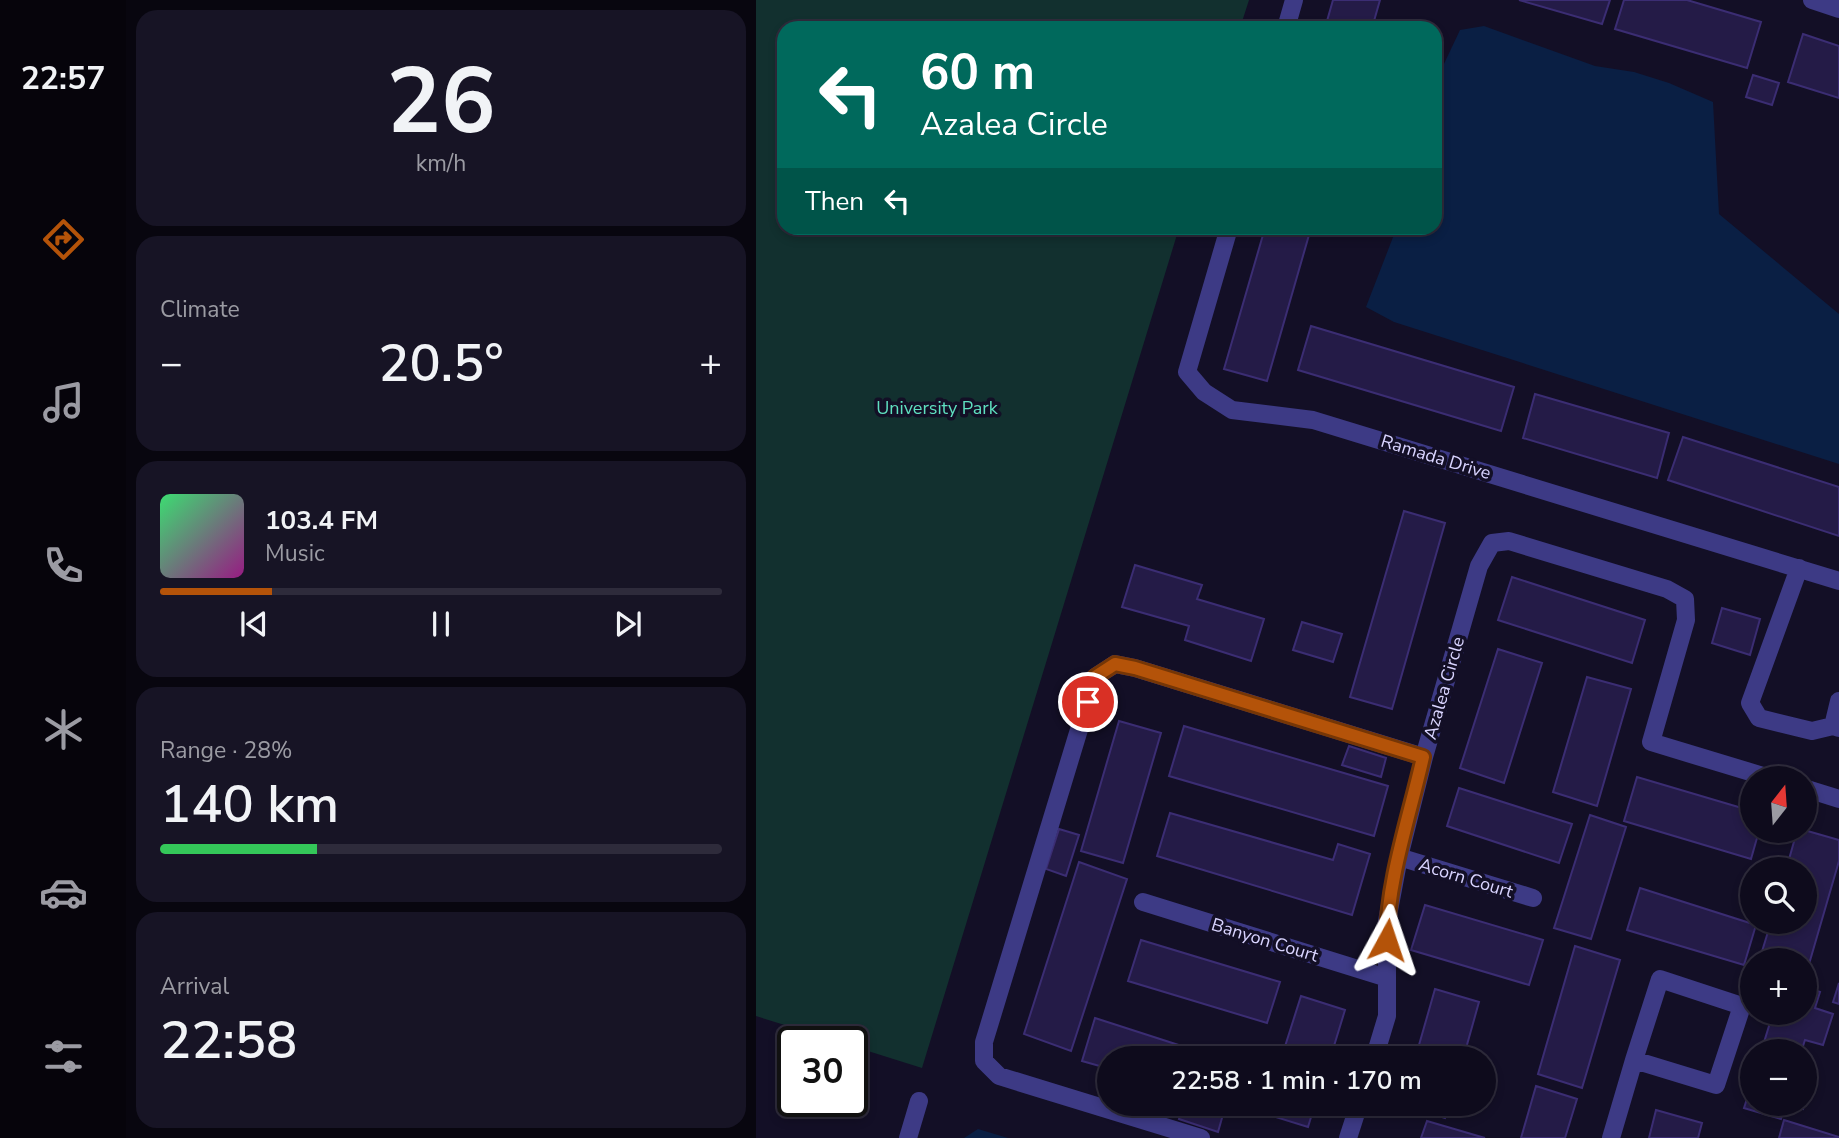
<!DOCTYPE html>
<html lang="en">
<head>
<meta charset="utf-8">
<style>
	body { margin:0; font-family:"Nunito Sans",sans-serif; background:#171425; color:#f1f3f6; height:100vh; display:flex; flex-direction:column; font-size:26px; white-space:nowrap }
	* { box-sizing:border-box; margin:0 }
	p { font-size:23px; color:#9b9ba3 }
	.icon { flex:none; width:38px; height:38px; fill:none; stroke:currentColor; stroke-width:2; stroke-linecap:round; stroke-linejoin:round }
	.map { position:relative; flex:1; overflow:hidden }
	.panel { display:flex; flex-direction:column; gap:10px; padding:10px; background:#08060f; width:630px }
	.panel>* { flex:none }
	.hud { position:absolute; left:21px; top:21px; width:665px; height:214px; border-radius:21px; box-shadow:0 4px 10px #0003,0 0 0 2px #2e2b3b; background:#00695c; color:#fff; overflow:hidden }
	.needle { width:46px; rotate:17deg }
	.controls { position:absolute; left:984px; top:766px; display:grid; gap:14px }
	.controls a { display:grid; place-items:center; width:77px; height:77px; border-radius:50%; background:#0e0b1c; box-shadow:0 4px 10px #0003,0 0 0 2px #2e2b3b; font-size:35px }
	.speed { position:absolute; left:21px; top:1026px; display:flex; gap:14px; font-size:35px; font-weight:700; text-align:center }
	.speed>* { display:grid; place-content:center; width:91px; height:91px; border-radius:50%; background:#0e0b1c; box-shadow:0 4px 10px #0003,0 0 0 2px #2e2b3b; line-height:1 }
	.speed .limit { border:4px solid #111; border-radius:10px; background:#fff; color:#111 }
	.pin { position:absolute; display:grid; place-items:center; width:60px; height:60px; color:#fff; margin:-30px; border:4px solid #fff; border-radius:50%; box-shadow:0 2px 7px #0007 }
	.me { position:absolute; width:77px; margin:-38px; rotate:5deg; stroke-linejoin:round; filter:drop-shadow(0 0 5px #0008) }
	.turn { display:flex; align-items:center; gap:24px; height:147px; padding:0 28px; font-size:32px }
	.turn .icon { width:91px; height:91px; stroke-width:2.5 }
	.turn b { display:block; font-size:49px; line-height:60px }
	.then { display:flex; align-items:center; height:66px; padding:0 28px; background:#0003; gap:14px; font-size:26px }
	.big { font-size:52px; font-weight:600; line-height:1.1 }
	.panel .card { flex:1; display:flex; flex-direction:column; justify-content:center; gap:10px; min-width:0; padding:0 24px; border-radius:21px; background:#171425 }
	.panel .dial { align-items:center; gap:0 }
	.dial b { font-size:91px; line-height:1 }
	.song { display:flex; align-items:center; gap:21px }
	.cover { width:84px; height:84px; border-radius:10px; background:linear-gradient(135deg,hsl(140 70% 55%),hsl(310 70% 35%)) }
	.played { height:7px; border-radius:4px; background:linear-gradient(90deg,#b45309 20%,#2e2b3b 20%) }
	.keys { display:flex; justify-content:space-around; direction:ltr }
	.heat { display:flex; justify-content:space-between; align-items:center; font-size:38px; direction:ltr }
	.charge { height:10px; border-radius:5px; background:linear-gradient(90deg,#34c759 28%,#2e2b3b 0) }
	.trip { position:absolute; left:341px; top:1046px; width:399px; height:70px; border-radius:35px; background:#0e0b1c; box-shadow:0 4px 10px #0003,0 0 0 2px #2e2b3b; font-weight:600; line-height:70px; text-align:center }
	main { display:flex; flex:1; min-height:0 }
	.tab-bar { display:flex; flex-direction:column; width:126px; justify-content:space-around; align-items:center; background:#06040b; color:#9b9ba3 }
	.tab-bar .icon { width:49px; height:49px }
	.tab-bar .selected { color:#b45309 }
	.tab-bar b { font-size:32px; color:#f1f3f6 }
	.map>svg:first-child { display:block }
	.green { fill:#12302f }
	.water { fill:#0a1f44 }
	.building { fill:#241b47; stroke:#3b2d73; stroke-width:2 }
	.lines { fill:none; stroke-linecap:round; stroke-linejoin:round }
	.minor { stroke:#3d3a85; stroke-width:18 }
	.route-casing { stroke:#753606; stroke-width:18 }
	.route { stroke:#b45309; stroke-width:12 }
	.labels { text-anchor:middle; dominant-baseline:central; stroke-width:7; stroke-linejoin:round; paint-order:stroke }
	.park-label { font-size:18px; fill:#5fe0c0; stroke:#130f26 }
	.street-label { font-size:18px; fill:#d9d4ff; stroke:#130f26 }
</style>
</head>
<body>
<main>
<nav class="tab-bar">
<b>22:57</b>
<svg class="icon selected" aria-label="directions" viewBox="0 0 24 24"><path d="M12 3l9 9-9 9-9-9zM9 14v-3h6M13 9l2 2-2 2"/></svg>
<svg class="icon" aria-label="music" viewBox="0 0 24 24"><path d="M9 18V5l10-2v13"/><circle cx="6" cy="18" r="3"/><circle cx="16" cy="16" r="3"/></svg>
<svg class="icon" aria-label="phone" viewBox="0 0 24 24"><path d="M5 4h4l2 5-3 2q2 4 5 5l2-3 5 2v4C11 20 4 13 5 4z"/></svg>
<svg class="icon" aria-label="climate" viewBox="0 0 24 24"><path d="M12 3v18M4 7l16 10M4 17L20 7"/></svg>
<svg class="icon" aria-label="car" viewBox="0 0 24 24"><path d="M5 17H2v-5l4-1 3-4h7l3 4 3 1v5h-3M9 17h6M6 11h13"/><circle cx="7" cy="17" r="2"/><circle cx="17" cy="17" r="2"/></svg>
<svg class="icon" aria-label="filters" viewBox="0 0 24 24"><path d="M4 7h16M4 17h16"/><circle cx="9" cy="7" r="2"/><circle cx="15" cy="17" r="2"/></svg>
</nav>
<section class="panel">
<div class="card dial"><b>26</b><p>km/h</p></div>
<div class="card"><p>Climate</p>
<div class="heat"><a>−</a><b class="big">20.5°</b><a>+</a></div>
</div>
<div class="card">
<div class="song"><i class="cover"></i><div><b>103.4 FM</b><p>Music</p></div></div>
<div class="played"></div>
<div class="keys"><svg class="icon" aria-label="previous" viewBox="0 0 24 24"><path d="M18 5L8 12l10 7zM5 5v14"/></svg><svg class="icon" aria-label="pause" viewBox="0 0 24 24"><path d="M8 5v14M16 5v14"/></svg><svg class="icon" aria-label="next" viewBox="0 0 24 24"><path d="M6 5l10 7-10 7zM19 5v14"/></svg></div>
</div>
<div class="card"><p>Range · 28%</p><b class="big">140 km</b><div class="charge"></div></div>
<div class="card"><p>Arrival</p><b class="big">22:58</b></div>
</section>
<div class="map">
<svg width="1083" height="1138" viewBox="0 0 1083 1138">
	<rect width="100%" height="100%" fill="#130f26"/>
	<path class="green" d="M0,0h493l-9,28h-456v200h395l-257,840 -70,-22v-5h-16l-80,-25z"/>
	<path class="water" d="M728,26l111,40 39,6 35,11 44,19 6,112 120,100v150l-445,-142 -28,-15 29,-75 5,-4h35v-30l9,-21 -1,-35 -8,-42 8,-34 17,-36z
		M222,1129l30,9h-44z"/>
	<path class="building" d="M577,0h47l-8,28h-47z
		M763,0h91l-8,24z
		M868,0h63l74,22 -14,46 -132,-39z
		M1047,34l36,12v52l-51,-16z
		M997,75l26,8 -7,22 -26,-8z
		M509,228h46l-44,153 -43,-12z
		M555,326l203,61 -13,44 -203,-61z
		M779,394l134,39 -12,45 -134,-40z
		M927,437l156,50v49l-171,-56z
		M648,511l41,12 -53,186 -42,-12z
		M379,565l67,20 -5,14 67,20 -13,42 -66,-21 4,-14 -67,-19z
		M756,577l133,43 -13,43 -134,-43z
		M966,608l38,11 -10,36 -38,-12z
		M546,622l40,12 -9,28 -40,-12z
		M742,649l44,14 -38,120 -44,-15z
		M831,677l44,12 -34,117 -44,-14z
		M363,721l42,12 -38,130 -42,-12z
		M428,726l204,60 -14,50 -205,-60z
		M593,746l37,12 -5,19 -39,-12z
		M881,777l115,34v20h7l-8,28 -127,-38z
		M703,788l113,36 -13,39 -112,-37z
		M414,813l163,47 5,-16 32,10 -18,61 -195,-59z
		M834,815l36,12 -35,112 -37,-11z
		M303,829l20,6 -13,41 -20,-7z
		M1048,830l35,10v21l-32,110h-3v-10h-33l-11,-3 11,-36h33v-52h-18l11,-39z
		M323,862l48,17 -56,172 -47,-17z
		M884,888l116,37 -12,40 -117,-35z
		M669,905l118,35 -14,45 -118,-35z
		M385,940l139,42 -13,41 -139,-42z
		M819,946l45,14 -38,128 -44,-14z
		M1083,983v21l-6,-2z
		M1048,987l16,5 -5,16 18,6 -10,31 -18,-5 -4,12h-40l12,-39h31z
		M679,989l44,13 -16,57h-48z
		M545,996l44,14 -15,49h-49z
		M339,1018l127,41h-112v10l-28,-8z
		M1048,1074l9,3 -10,32 -15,-5h16z
		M996,1083v21h33l-4,15 -37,-11z
		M780,1086l41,13 -12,39h-44z
		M427,1104h20l21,7 -6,21 -39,-13z
		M465,1104h33l-3,10z
		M510,1104h49l-7,23 -45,-14z
		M645,1104h49l-5,14z
		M900,1110l46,13 -4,15h-49z
		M1028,1120l55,17v1h-60z
		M671,1121l58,17h-64z"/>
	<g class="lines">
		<path class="minor" d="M1056,0l27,9
			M530,28l8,-28
			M473,228l-42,144 17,20 28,18 81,10 526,161
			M1043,568l-49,135 9,15 53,13 21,-5
			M1083,701l-6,25 6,2
			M1048,788l35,11
			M643,857l134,41
			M387,902l244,76
			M618,1059l13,-43v-95l12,-64 25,-100 55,-191 13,-23 17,-2 158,48 18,10 1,21 -35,122 122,37
			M152,1138l11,-37
			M445,1138l-202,-62 -15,-15v-19l111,-365 20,-13 20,4 289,89
			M592,1138l11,-34
			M855,1138l23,-78 82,25 26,-79 -82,-27 -26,81"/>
	</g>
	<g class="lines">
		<defs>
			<path id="route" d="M332,702l7,-25 20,-13 20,4 288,89c-13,58 -36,124 -36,183"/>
		</defs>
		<use href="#route" class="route-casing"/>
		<use href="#route" class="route"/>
	</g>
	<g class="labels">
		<g class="park-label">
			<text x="181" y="408">University Park</text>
		</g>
		<g class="street-label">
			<text transform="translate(680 457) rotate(17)">Ramada Drive</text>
			<text transform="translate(688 688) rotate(-74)">Azalea Circle</text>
			<text transform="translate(710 878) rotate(17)">Acorn Court</text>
			<text transform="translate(509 940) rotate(17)">Banyon Court</text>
		</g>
	</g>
</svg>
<div class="controls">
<a><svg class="needle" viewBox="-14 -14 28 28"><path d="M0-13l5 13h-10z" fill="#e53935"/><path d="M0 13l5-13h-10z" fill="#9b9ba3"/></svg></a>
<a><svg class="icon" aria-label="search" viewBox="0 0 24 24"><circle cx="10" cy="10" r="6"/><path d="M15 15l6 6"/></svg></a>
<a>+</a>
<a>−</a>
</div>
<div class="speed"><div class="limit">30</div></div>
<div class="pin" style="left:332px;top:702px;background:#d93025"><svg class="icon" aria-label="arrive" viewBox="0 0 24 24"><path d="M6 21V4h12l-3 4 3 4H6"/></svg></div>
<svg class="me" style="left:631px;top:940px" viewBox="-20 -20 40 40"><path d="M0-17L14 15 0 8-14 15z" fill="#b45309" stroke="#fff" stroke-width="4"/></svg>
<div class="trip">22:58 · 1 min · 170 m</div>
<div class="hud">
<div class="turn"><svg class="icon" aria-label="left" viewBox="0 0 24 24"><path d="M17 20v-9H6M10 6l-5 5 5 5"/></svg><div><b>60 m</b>Azalea Circle</div></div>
<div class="then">Then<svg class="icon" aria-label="left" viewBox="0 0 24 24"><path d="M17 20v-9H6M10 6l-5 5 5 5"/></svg></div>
</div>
</div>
</main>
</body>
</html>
